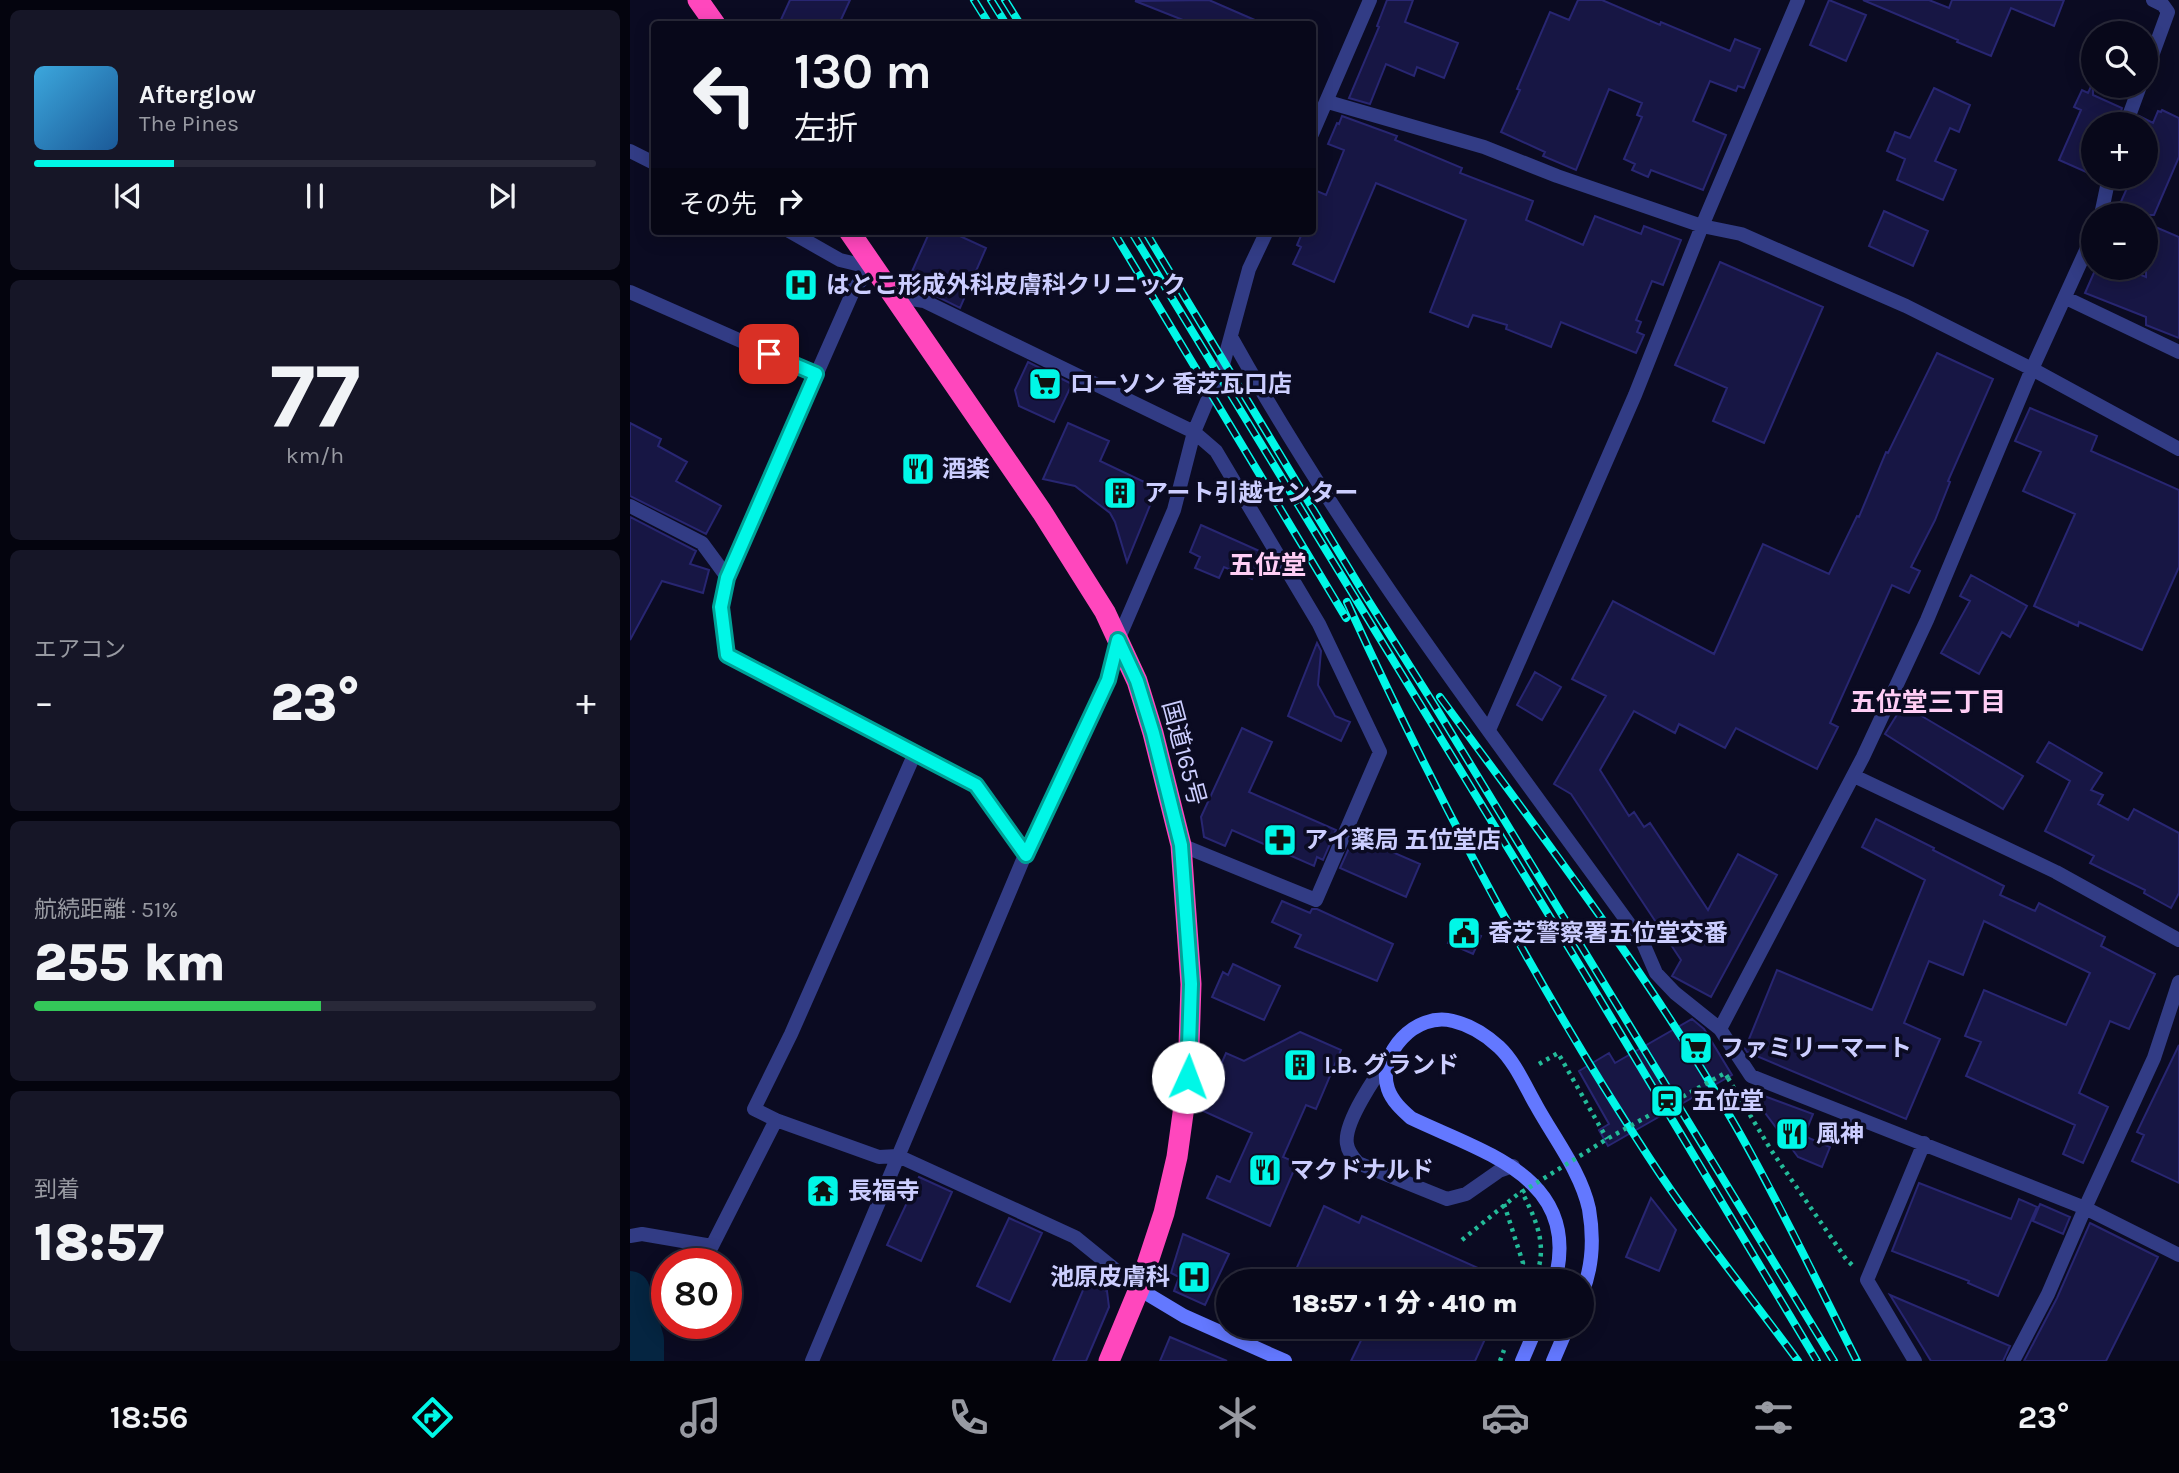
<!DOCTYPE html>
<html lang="ja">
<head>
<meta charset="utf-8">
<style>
	body { margin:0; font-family:Karla,"Noto Sans JP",sans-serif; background:#161627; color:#f1f3f6; height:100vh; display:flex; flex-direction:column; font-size:26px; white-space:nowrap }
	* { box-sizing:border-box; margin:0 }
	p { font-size:23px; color:#989aa2 }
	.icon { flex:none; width:38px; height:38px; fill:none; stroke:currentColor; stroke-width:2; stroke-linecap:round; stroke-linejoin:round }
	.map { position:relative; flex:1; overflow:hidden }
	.details { display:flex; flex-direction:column; gap:10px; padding:10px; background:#04040e; width:630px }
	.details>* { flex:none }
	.banner { position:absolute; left:21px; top:21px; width:665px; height:214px; border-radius:7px; box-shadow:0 4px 18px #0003,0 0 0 2px #292939; background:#08081a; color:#f1f3f6; overflow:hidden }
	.fabs { position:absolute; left:1451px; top:21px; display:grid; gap:14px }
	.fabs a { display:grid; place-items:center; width:77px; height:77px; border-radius:50%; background:#08081a; box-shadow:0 4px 18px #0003,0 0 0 2px #292939; font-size:35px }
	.speed { position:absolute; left:21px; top:1248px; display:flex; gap:14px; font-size:35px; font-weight:700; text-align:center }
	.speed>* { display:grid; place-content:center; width:91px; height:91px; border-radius:50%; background:#08081a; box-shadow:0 4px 18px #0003,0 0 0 2px #292939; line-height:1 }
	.speed .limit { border:10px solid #d22; background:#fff; color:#111 }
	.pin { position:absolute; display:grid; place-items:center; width:60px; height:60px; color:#fff; margin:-30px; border-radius:14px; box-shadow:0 4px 10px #0006 }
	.me { position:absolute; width:77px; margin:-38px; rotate:2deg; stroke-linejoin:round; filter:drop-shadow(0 0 5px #0008) }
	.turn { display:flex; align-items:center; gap:24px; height:147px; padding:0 28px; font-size:32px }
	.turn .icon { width:91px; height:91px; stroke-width:2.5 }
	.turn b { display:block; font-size:49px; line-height:60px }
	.then { display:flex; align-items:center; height:66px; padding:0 28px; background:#0003; gap:14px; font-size:26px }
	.big { font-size:52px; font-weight:800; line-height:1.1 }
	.details .tile { flex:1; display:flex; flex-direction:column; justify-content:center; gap:10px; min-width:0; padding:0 24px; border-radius:10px; background:#161627 }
	.details .dial { align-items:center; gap:0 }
	.dial b { font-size:91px; line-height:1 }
	.song { display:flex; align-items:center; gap:21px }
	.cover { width:84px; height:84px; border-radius:10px; background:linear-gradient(135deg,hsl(200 70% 55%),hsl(210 70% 35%)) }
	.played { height:7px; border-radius:4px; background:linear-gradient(90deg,#00f7e7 25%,#292939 25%) }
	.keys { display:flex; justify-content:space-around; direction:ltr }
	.heat { display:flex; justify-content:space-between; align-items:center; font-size:38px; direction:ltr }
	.charge { height:10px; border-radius:5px; background:linear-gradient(90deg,#34c759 51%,#292939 0) }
	.trip { position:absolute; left:586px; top:1269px; width:378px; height:70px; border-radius:35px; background:#08081a; box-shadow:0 4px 18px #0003,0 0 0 2px #292939; font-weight:800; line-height:70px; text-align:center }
	.tab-bar { display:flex; height:112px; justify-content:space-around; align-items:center; background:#03030a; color:#989aa2 }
	.tab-bar .icon { width:49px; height:49px }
	.tab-bar .selected { color:#00f7e7 }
	.tab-bar b { font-size:32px; color:#f1f3f6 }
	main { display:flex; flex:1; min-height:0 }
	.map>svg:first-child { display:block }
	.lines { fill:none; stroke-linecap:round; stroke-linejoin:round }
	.river { stroke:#052541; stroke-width:40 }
	.building { fill:#171644; stroke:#282672; stroke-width:2 }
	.path { stroke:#23bb99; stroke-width:4.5; stroke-dasharray:3.5 5; stroke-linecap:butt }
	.street { stroke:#323c85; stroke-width:14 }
	.secondary { stroke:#6378ff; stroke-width:14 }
	.highway { stroke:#ff47bd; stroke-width:21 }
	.rail-casing { stroke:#00f7e7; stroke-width:8 }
	.rail { stroke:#0b0b22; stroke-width:5; stroke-dasharray:16; stroke-linecap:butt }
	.path-bridge { stroke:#23bb99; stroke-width:4.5; stroke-dasharray:3.5 5; stroke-linecap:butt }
	.route-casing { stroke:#00a196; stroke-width:18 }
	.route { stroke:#00f7e7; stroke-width:12 }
	.labels { text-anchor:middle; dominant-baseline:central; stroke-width:7; stroke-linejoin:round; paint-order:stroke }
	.poi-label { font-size:24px; font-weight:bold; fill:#ccceff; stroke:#0b0b22; text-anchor:start }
	.street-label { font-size:24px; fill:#ccceff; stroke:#0b0b22 }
	.neighbourhood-label { font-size:26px; font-weight:bold; fill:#ffcef5; stroke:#0b0b22 }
</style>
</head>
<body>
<main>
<section class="details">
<div class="tile">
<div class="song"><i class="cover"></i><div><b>Afterglow</b><p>The Pines</p></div></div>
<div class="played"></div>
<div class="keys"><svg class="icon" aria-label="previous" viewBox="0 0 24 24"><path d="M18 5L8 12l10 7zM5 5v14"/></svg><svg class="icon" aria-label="pause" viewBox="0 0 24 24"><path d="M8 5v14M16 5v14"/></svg><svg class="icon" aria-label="next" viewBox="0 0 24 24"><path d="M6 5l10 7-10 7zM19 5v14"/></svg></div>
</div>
<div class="tile dial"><b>77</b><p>km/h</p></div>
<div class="tile"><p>エアコン</p>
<div class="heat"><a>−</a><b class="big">23°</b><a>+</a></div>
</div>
<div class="tile"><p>航続距離 · 51%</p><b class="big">255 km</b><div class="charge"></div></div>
<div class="tile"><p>到着</p><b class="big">18:57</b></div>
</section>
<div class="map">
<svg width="1549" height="1361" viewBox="0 0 1549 1361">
	<rect width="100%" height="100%" fill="#0b0b22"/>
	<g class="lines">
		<path class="river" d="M0,1291l14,49v21"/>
	</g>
	<path class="building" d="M160,0h60l-11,24h-60z
		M579,0l55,24h-71l-58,-23z
		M757,0h26l-8,22 53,21 -14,35 -27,-11 -3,9 -28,-12 -16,40 -21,-6 30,-71 -2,-1z
		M948,0h24l58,25 1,-3 69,29 5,-12 25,10 -16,39 -6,-2 -2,5 -26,-10 -17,40 33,14 -23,55 -52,-20 -3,7 -16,-7 3,-6 -11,-5 18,-42 -5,-2 5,-12 -33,-14 -33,81 -33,-14 2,-4 -44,-20 19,-42 -3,-1 33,-77 19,8z
		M1199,0l37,15 -20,46 -36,-16z
		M1233,0h66l20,8 3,-8h112l-10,26 -43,-18 -20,48 -34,-14 1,-2z
		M1463,82v13l29,13 -5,16h-24v51l-34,-15 22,-50 -7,-3 8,-17 6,3z
		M1304,88l36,17 -11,27 -9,-4 -15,33 21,9 -13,30 -46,-20 8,-21 -18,-8 8,-19 15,6z
		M1532,110l17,8v39l-25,58h-39l17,-38h14v-53h-10l3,-8 14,7 5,-12 3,1z
		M712,116l55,20 -2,4 67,28 -2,5 73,28 -7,19 57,25 12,-29 46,18 3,-8 37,14 -18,45 -11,-4 -16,39 5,2 -4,10 7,3 -8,18 -75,-31 -10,25 -45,-18 1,-4 -34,-10 -5,12 -38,-15 36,-92 -90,-37 -42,99 -41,-18 8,-17 -4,-2 6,-14h9v-30l5,-10 9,4 18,-45 -16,-6 9,-21 2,1z
		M1254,211l44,20 -15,35 -44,-20z
		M1516,223l33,14v101l-33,-13v-8l-61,-24 11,-25h28l22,9z
		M300,231h19l37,17 -26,60 -32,-16 -22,-7z
		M1090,262l103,45 -59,136 -51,-22 14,-33 -52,-23z
		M1307,353l56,26 -45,102 2,1 -15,38 -24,47 9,4 -11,22 -17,-8 -62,138 8,4 -21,42 -81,-41 -11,20 -46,-24 -4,9 -41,-22 -34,59 29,46 5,-4 10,15 6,-4 58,87 30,-56 39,21 -66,122 -39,-21 9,-16 -110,-166 -17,-10 52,-88 -34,-17 41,-78 101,53 49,-110 66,30 28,-58 2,1 27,-65 2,1z
		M398,362l44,22 -18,38 -35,-16 -4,-16z
		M1400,408l67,28 -6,15 88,39v77l-37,83 -63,-28 -1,4 -44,-20 41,-92 -52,-23 18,-39 -26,-11z
		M0,423l31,16 -3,7 29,16 -11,19 45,25 -15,28 -76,-38z
		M438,423l41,18 -9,20 57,27 -30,74 -12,-40 -5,-9 -35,-27 -32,-7z
		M0,517l66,34 -6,13 19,6 -6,23 -41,-12 -32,59z
		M571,525l63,28 -12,26 -28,-12 -5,11 -24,-10 5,-11 -10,-5z
		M1341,575l56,31 -17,31 -8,-5 -23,42 -38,-21 29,-52 -10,-5z
		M687,643l4,8 -3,34 17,31 15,6 -9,19 -53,-25z
		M905,672l26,15 -19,33 -25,-15z
		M1273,705l120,71 -20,33 -118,-75z
		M612,728l30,14 -23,50 87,38 -13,30 -6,-3 -3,9 -82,-36 -7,16 -21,-9 -3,-20z
		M1419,742l53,31 -11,17 12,5 -5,9 30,16 6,-11 45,24v60l-8,15 -27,-15 1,-3 -55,-27 4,-7 -49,-25 25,-50 -33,-19z
		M1246,819l58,29 -1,2 71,36 -4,9 35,16 4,-8 66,34 -4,9 54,28 -26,55 -19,-8 -31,72 29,14 -25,56 -20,-9 12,-29 -109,-49 15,-34 -16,-6 19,-46 82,35 24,-52 -106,-52 -21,54 -34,-14 -25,62 36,16 -34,80 -159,-67 -2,-3 32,-79 95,40 53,-130 -63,-33z
		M724,837l3,2 1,-2 62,27 -14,33 -66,-29z
		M652,901l28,12 2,-4h5l76,35 -16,37 -82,-34 6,-12 -29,-13z
		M826,925l25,11 -8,18 -25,-11z
		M603,964l47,22 -16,34 -52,-23 11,-25 5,3z
		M1062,1019l12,10 28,46 -124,71 -9,-16 10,-6 -30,-53 30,-18 6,10z
		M670,1032l41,18 -25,59 -10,-4 -23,52 14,6 -27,63 -63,-28 10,-22 13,6 22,-49 -51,-23 25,-57 18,8z
		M1549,1045v138l-47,-22 12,-26 -7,-3z
		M1118,1090l65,24 -9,22 26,11 -8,20 -24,-10z
		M289,1177l33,15 -31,69 -34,-16z
		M1289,1183l92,36 8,-20 18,8 -39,89 -30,-13 1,-2 -77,-30z
		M1021,1198l25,32 -17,41 -33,-14z
		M1410,1204l30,13 -7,17 -30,-13z
		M694,1206l35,17 3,-7 145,65h-163l-13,-8 -4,8h-36z
		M379,1218l33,15 -32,69 -33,-16z
		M1460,1223l68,34 -52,104h-82l33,-63z
		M553,1234l46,20 -24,51 -31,-14 5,-14 -8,-4z
		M456,1283l21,8 2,16 -23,54h-33z
		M1260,1295l120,51 -7,15h-72z
		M738,1326h123l-16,35h-124z
		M540,1337l57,24h-67z"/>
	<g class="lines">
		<path class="path" d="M909,1064l19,-11 49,86
			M1098,1078l43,72 75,109 8,8
			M874,1204l19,59 -7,18
			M832,1240l56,-46
			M870,1361l4,-11"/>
		<path class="street" d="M1516,72l22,-60 -5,-7 -10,-5
			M698,102l156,45 73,29 145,50 39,8 165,72 126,63 147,80
			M1496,124l14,-38
			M682,134l58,-134
			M0,151l24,12
			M1471,215l8,-38
			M159,231l51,29 33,8 -18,19 -128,290 -6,30 6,48 249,130 49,70
			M1463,235l-61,134 -105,251 -64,137 -143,272 31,47 334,132 94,47
			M0,292l186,82
			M263,296l31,5 270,131 22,19 103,173 61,128 -64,148 -135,-55
			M1436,298l113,54
			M601,337c119,214 269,408 412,606l13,30 19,20 45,36
			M0,506l72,37 25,34
			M859,730l146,-335 67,-169 96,-226
			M1224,776l202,96 123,68
			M760,1057c-13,17 -47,66 -43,87 1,8 6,13 11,19l89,36 19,-5 33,-23 14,-5
			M146,1120l-22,-11 37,-75 124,-281
			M0,1236l12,-2 70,12 64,-126 103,37 19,-1 177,81 64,52
			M182,1361l213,-506 83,-175 10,-40 56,-130 20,-78 30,-71 25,-92 18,-38
			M1285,1361l-48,-81 57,-137
			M1383,1361l35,-67 37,-86 69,-150 25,-76"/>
		<path class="secondary" d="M925,1281c27,-104 -71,-128 -144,-163 -9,-8 -19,-17 -23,-29 -12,-35 28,-78 65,-68 17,4 33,14 46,26 16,15 26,39 37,58 18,33 45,67 53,104 5,29 4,57 -7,84
			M509,1289l45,27 101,45
			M892,1361l15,-35
			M923,1361l15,-35"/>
		<path class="highway" d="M68,0l17,24
			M219,231l193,281 63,100 32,69 16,52 28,112 10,139 -3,93 -11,80 -13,56 -25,76 -30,72"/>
		<defs>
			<path id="rail" d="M344,0l15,24
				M361,0l15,24
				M375,0l15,24
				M483,231l233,387
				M501,231l452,740 234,390
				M515,231l218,361 70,111 401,658
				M717,602c87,190 186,379 301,554 46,71 100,137 150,205
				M810,697c102,139 209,278 295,428 44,77 82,157 122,236"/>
		</defs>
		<use href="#rail" class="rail-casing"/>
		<use href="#rail" class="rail"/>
		<path class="path-bridge" d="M904,1281c15,-34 3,-59 -12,-89l85,-53 118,-66 3,5"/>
	</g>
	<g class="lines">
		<defs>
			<path id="route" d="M139,354l47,20 -89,204 -6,29 6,48 249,130 50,70 82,-175 10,-40 19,41 16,52 28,112 10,139 -3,93"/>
		</defs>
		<use href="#route" class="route-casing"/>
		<use href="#route" class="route"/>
	</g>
	<defs>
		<symbol id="hospital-square" viewBox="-11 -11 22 22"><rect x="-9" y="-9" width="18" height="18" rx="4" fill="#00f7e7" stroke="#0b0b22"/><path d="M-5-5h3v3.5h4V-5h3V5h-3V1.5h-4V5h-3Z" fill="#111"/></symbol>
		<symbol id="supermarket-square" viewBox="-11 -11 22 22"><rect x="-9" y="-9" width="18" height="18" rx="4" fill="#00f7e7" stroke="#0b0b22"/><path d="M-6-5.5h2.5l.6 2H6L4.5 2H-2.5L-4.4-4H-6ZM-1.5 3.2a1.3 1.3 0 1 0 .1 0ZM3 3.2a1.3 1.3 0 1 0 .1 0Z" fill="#111"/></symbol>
		<symbol id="restaurant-square" viewBox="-11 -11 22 22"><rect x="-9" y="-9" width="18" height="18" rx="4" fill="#00f7e7" stroke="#0b0b22"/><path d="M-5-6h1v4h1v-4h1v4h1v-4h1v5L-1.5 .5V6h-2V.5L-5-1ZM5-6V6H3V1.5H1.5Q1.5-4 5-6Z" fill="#111"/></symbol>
		<symbol id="building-square" viewBox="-11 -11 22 22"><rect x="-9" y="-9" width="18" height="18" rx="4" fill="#00f7e7" stroke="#0b0b22"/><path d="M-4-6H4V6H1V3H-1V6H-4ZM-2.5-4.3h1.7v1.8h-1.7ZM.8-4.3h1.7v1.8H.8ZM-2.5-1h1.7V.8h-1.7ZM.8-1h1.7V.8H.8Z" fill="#111"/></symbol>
		<symbol id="pharmacy-square" viewBox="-11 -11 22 22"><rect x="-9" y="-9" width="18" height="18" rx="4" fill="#00f7e7" stroke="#0b0b22"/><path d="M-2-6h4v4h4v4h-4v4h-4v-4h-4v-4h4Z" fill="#111"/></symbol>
		<symbol id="civic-square" viewBox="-11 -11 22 22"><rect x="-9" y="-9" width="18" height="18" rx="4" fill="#00f7e7" stroke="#0b0b22"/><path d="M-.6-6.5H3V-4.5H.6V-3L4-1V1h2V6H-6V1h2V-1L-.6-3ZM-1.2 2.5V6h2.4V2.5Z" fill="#111"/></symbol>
		<symbol id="station-square" viewBox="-11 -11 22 22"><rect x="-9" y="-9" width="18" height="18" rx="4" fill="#00f7e7" stroke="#0b0b22"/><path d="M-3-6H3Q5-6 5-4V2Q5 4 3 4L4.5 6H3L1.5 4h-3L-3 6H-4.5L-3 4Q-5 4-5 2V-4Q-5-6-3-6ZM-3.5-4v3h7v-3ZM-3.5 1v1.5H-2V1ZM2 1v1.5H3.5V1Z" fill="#111"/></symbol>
		<symbol id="temple-square" viewBox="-11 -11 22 22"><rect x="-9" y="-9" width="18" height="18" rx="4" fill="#00f7e7" stroke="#0b0b22"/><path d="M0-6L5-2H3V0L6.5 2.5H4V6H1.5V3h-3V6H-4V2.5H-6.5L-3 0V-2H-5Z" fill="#111"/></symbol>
	</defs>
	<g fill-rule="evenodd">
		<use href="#hospital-square" x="152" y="266" width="38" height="38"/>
		<use href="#supermarket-square" x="396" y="365" width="38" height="38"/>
		<use href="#restaurant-square" x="269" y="450" width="38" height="38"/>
		<use href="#building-square" x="471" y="474" width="38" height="38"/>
		<use href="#pharmacy-square" x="631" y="821" width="38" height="38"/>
		<use href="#civic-square" x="815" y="914" width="38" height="38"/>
		<use href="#supermarket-square" x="1047" y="1029" width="38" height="38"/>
		<use href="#building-square" x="651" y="1046" width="38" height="38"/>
		<use href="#station-square" x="1018" y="1082" width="38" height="38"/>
		<use href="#restaurant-square" x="1143" y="1115" width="38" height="38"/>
		<use href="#restaurant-square" x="616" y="1151" width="38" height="38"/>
		<use href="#temple-square" x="174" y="1172" width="38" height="38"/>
		<use href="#hospital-square" x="545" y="1258" width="38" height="38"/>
	</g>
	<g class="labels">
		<g class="poi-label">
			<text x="196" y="285">はとこ形成外科皮膚科クリニック</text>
			<text x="440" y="384">ローソン 香芝瓦口店</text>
			<text x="312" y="469">酒楽</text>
			<text x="514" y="493">アート引越センター</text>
			<text x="674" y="840">アイ薬局 五位堂店</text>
			<text x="858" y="933">香芝警察署五位堂交番</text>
			<text x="1090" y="1048">ファミリーマート</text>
			<text x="694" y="1065">I.B. グランド</text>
			<text x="1062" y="1101">五位堂</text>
			<text x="1186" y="1134">風神</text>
			<text x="660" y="1170">マクドナルド</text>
			<text x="218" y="1191">長福寺</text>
			<text x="540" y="1277" text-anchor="end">池原皮膚科</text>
		</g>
		<g class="street-label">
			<text transform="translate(554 753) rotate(75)">国道165号</text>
		</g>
		<g class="neighbourhood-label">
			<text x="638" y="565">五位堂</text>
			<text x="1298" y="702">五位堂三丁目</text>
		</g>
	</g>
</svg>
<div class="fabs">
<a><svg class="icon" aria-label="search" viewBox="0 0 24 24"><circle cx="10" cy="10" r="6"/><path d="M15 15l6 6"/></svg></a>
<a>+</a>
<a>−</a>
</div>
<div class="speed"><div class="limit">80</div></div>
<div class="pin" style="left:139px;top:354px;background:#d93025"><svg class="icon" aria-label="arrive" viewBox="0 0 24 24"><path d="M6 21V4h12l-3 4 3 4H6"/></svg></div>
<svg class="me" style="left:558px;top:1077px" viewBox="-20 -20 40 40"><circle r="19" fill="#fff"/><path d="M0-13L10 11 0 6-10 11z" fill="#00f7e7"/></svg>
<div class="trip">18:57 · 1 分 · 410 m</div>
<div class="banner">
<div class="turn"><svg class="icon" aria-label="left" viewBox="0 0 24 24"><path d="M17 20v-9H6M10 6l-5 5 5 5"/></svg><div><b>130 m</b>左折</div></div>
<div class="then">その先<svg class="icon" aria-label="right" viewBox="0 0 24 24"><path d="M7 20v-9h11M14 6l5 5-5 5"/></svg></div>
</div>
</div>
</main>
<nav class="tab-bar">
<b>18:56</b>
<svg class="icon selected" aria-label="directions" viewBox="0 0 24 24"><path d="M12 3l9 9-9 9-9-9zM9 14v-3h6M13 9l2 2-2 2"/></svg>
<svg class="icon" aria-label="music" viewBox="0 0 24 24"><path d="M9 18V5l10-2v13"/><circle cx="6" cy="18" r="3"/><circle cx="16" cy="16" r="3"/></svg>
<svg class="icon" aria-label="phone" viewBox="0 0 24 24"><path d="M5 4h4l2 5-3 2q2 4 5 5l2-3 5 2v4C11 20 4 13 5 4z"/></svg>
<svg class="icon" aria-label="climate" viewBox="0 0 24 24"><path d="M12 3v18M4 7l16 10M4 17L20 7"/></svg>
<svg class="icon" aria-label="car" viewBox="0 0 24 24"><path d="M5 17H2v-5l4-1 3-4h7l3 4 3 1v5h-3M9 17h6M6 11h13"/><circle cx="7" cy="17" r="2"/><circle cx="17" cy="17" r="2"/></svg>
<svg class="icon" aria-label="filters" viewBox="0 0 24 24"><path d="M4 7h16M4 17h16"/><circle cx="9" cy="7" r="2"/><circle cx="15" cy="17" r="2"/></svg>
<b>23°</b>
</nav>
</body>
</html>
